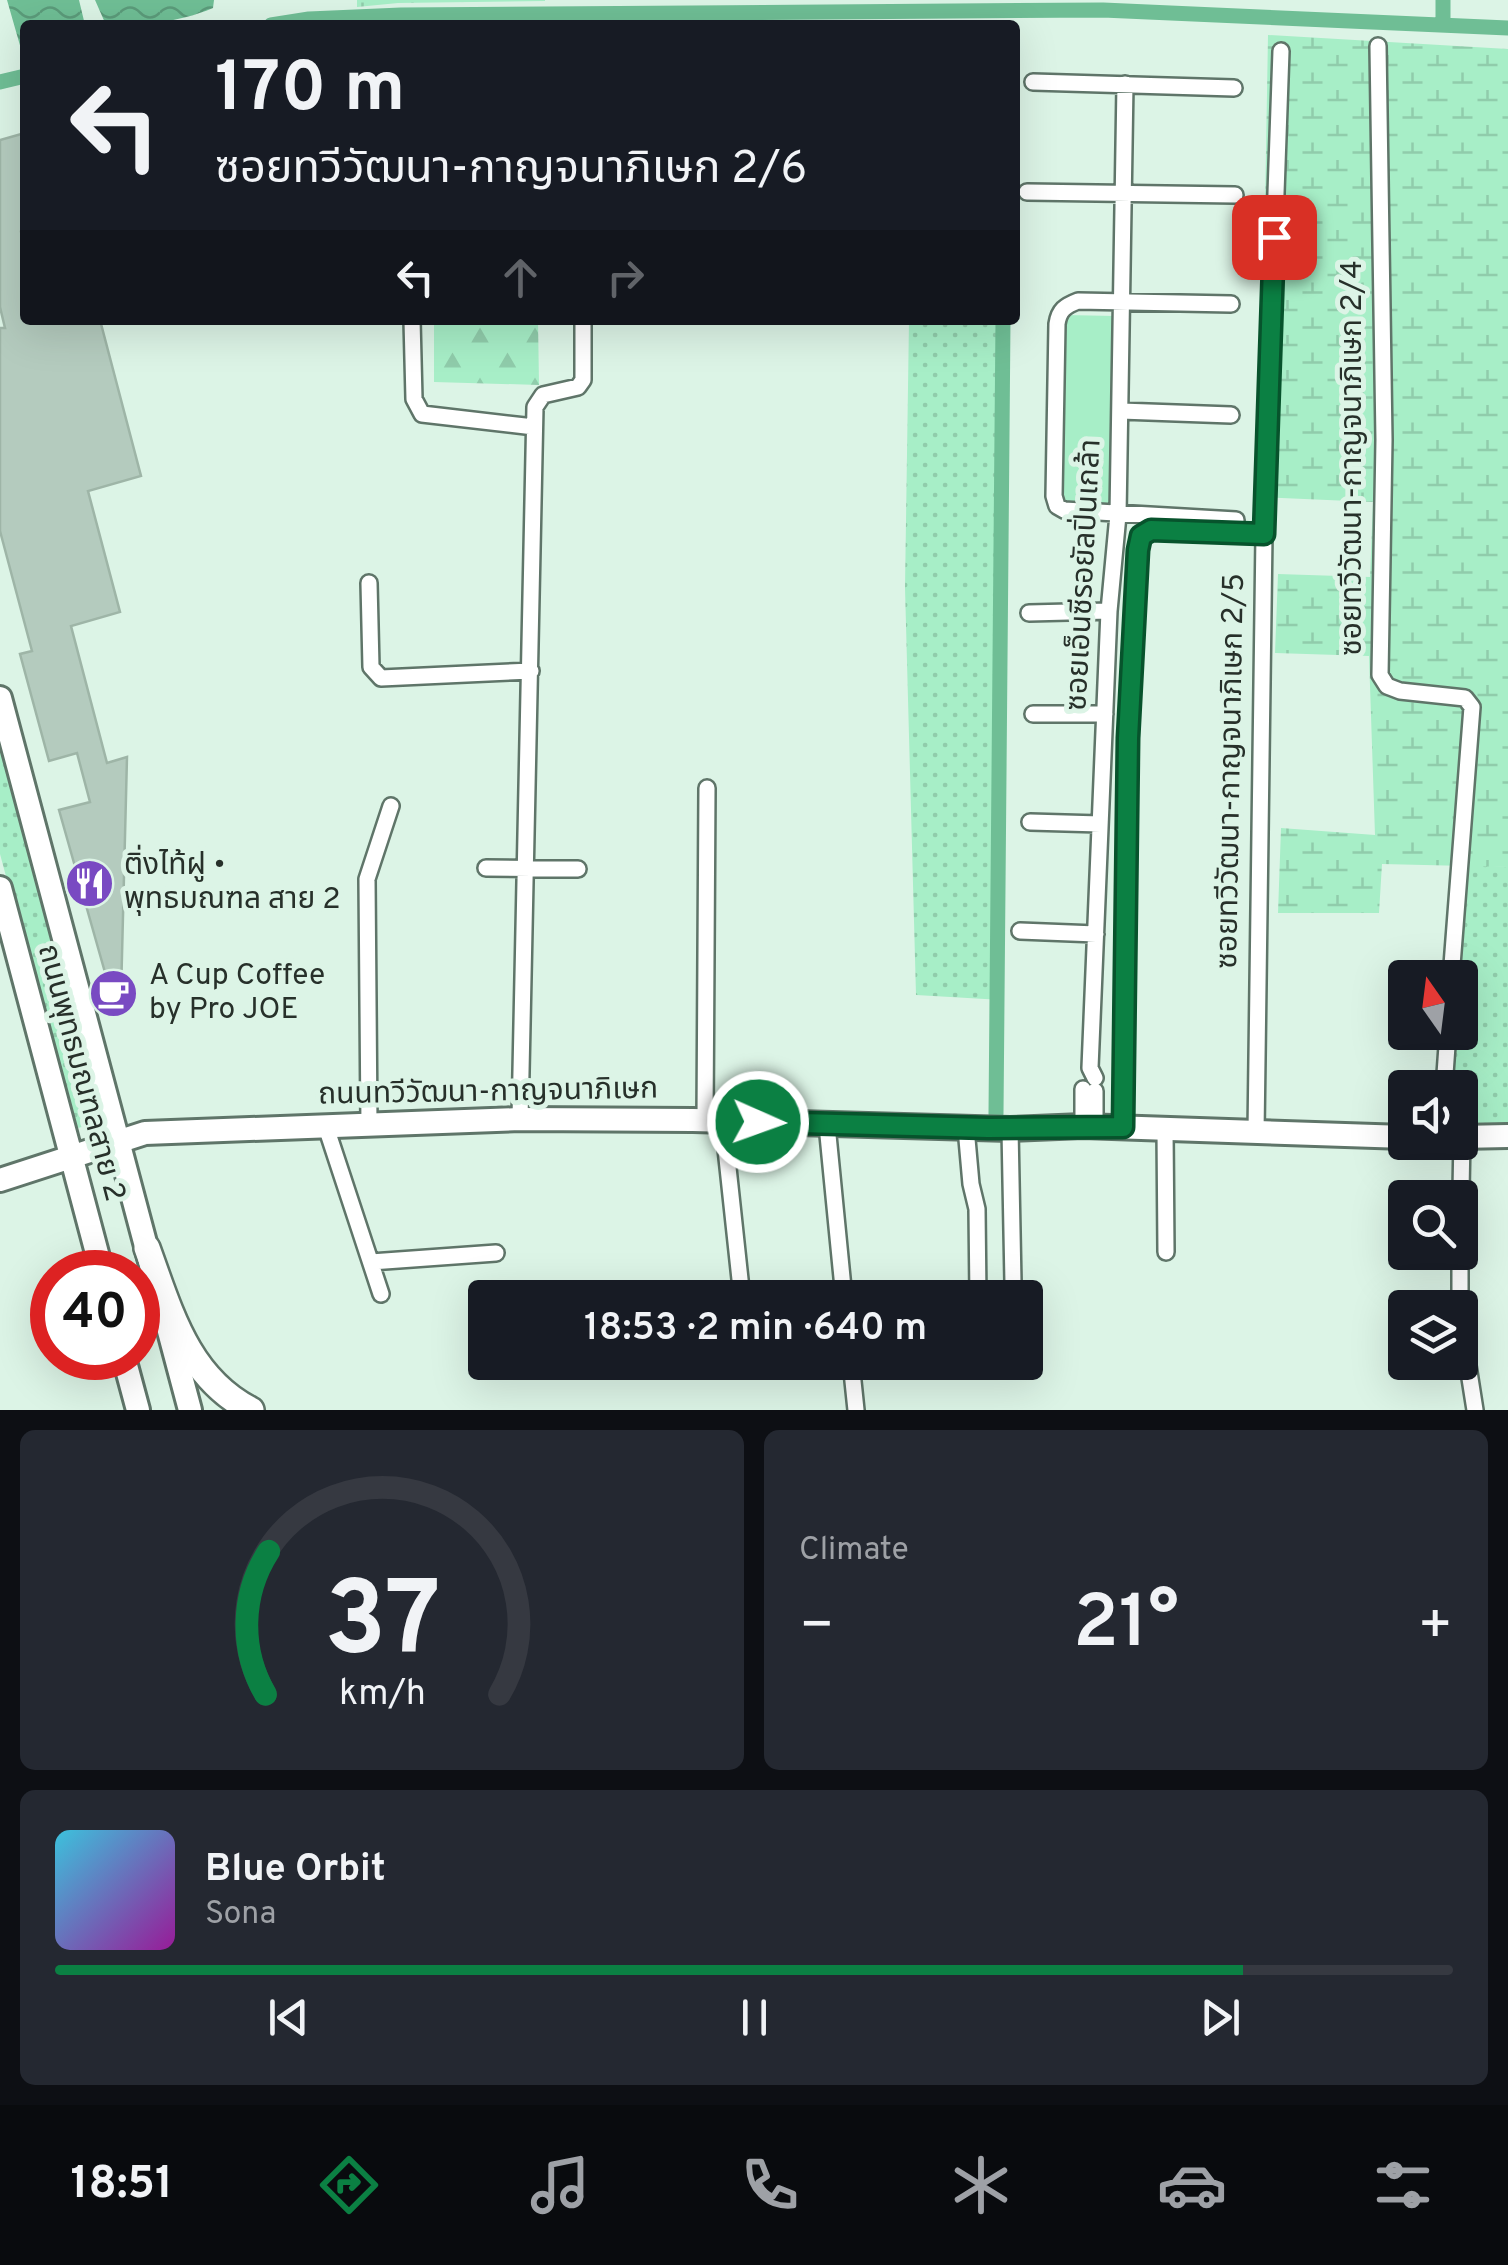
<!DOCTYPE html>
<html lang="en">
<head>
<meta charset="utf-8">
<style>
	body { margin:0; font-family:Overpass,"Noto Sans Thai",sans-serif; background:#242831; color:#f1f3f6; height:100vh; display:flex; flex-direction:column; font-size:38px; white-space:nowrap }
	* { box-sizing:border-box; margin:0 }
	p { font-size:32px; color:#9ea1a6 }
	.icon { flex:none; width:55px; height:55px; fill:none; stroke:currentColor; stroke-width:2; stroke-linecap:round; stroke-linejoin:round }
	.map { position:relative; height:1410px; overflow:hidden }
	.details { display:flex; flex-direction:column; gap:20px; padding:20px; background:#0d0f14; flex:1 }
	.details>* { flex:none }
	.guide { position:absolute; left:20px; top:20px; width:1000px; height:305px; border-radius:10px; box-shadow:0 10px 40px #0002; background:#171b24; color:#f1f3f6; overflow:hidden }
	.needle { width:65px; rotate:346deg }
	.controls { position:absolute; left:1388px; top:960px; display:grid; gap:20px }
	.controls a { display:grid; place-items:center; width:90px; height:90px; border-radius:10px; background:#171b24; box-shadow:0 10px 40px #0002; font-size:50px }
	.speed { position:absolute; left:30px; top:1250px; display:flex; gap:20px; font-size:50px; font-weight:700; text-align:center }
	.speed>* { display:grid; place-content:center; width:130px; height:130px; border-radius:50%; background:#171b24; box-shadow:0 10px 40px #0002; line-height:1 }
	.speed .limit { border:15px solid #d22; background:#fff; color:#111 }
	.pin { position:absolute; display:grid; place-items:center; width:85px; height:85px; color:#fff; margin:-42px; border-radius:20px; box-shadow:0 5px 15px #0006 }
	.me { position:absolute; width:110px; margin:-55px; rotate:92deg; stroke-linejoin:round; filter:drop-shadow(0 0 8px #0008) }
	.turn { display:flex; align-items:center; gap:35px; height:210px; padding:0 30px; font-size:45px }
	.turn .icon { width:130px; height:130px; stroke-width:2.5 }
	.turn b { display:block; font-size:70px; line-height:85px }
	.lanes { display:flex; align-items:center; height:95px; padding:0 30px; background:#0003; justify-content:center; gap:50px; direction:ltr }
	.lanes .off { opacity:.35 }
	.big { font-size:75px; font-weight:600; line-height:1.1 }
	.details .tile { flex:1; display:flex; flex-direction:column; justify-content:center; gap:15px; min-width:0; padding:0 35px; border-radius:15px; background:#242831 }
	.details .dial { align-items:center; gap:0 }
	.dial svg { height:260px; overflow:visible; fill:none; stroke:#363941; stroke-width:7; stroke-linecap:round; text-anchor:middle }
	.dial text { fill:#f1f3f6; stroke:none }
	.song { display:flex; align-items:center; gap:30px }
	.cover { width:120px; height:120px; border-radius:15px; background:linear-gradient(135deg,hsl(190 70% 55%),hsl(300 70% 35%)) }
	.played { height:10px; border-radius:5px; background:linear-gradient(90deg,#0b8043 85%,#363941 85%) }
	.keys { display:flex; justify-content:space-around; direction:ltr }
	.heat { display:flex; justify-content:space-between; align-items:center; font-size:55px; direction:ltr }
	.details .tiles { flex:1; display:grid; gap:20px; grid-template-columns:1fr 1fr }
	.tile:last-child { grid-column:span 2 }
	.trip { position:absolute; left:468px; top:1280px; width:575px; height:100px; border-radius:10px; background:#171b24; box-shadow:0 10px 40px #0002; font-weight:600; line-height:100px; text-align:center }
	.tabs { display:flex; height:160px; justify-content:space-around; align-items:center; background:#090b0e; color:#9ea1a6 }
	.tabs .icon { width:70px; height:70px }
	.tabs .active { color:#0b8043 }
	.tabs b { font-size:45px; color:#f1f3f6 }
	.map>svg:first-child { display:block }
	.grass { fill:url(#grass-dots) }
	.forest { fill:url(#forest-firs) }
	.wetland { fill:url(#wetland-marsh) }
	.green { fill:#a7eec7 }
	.water { fill:url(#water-waves) }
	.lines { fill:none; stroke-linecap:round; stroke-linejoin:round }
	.canal { stroke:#6fbe95; stroke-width:15 }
	.building { fill:#b4cbbe; stroke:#9eb5a7; stroke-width:2.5 }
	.street-casing { stroke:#5f7569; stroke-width:20 }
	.secondary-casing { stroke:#5f7569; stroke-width:28 }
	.primary-casing { stroke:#5f7569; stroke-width:30 }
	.street { stroke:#fff; stroke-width:15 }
	.secondary { stroke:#fff; stroke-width:22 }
	.primary { stroke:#fff; stroke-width:25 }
	.route-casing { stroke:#07532c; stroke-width:25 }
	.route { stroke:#0b8043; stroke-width:18 }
	.labels { text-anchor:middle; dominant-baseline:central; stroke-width:10; stroke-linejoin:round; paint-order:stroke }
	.street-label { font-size:30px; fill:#27302a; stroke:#dcf4e6 }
	.poi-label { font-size:30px; fill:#27302a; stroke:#dcf4e6; text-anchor:start }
</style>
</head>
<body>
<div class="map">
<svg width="1508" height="1410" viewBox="0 0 1508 1410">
	<defs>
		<pattern id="grass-dots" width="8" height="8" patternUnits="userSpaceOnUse" patternTransform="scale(2.5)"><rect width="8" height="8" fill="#a7eec7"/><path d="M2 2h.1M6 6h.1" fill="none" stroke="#90ccab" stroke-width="1.8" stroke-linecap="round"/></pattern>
		<pattern id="forest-firs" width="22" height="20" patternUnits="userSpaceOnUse" patternTransform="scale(2.5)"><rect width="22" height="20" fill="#a7eec7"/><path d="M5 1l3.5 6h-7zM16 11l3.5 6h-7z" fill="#90ccab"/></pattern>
		<pattern id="wetland-marsh" width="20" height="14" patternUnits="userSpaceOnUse" patternTransform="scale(2.5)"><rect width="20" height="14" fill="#a7eec7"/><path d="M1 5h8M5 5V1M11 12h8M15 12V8" fill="none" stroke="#90ccab"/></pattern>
		<pattern id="water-waves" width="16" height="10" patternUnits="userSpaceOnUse" patternTransform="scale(2.5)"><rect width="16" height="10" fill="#6fbe95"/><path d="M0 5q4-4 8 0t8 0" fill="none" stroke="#5b9b7a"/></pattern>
	</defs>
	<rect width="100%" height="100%" fill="#dcf4e6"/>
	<path class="grass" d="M909,320h96l-3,680 -86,-5 -11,-407z
		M0,743l96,362 -4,19 -14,4 -9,-17 -69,-257z
		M1465,864l43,3v259h-48v-38h-8l4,-55 4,-1 -1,-55z"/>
	<path class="forest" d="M434,320h104l1,65 -105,-3z"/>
	<path class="wetland" d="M357,0h188v1l-147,2 -41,4z
		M1268,35l240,14v818l-126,-3 -3,49h-101l3,-85 94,7 -6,-179 -94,-3 3,-79 92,3 3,-75 -113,-5z"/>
	<path class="green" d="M1066,315l48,1 -3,188 -49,-1z"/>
	<path class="water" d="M7,0h72l6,25h-60l-2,31z
		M95,0h119l-1,8c-36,15 -69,17 -107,17z"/>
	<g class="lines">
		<path class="canal" d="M1443,0v25
			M271,25l38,-6 92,-4 702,-5 405,18
			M0,82l25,-6
			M996,1114l7,-794"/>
	</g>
	<path class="building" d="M25,133v99h-4l4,15v73h75l41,156 -53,15 32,121 -49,14 36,137 20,-6 -6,238 -14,4 -4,-15 5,-1 -49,-173 31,-8 -13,-49 -28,8 -29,-107 12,-3 -32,-120v-203h5l-5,-21v-167z"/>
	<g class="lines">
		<defs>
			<path id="street" d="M1378,46l6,394 -4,235 7,11 13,5 65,7 7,9 -21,271
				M1033,82l201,6
				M1027,192l208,3
				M1231,304l-153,-3c-13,5 -19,9 -21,23l-3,172 3,10 7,4 172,10
				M412,320l2,79 8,15 112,13
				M1121,411l110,4
				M369,583l2,84 10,11 150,-7
				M1029,613l80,-2
				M1033,714h72
				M1030,822l70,2
				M486,868l92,1
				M1020,931l76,3
				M1095,1078l-5,-10 19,-457 9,-96 7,-431
				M1444,1088l4,-56
				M520,1119l15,-712 8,-12 35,-8 5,-7v-60
				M705,1120l2,-332
				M723,1121l19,177
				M369,1125l-2,-246 24,-73
				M827,1125l17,173
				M1083,1126v-37
				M1095,1126v-35
				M326,1127l55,167
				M1123,1127l5,-388 10,-189 3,-14 10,-6 113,4
				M966,1128l5,56 6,25 1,89
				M1010,1129l3,154
				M1165,1130l1,122
				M1256,1133l8,-599 17,-483
				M1460,1245l2,-108
				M371,1262l125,-9
				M1460,1308v-56
				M1460,1315l15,95
				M851,1362l5,48"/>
			<path id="secondary" d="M0,698l151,567
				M0,888l102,384
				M1460,1137l48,-1
				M0,1180l145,-47 375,-14 173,1 317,9 73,-3 322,11
				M166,1320l24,90
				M124,1358l14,52"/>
			<path id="primary" d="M147,1248c23,63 40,129 104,162"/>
		</defs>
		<use href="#street" class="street-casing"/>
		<use href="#secondary" class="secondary-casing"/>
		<use href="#primary" class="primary-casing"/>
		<use href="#street" class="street"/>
		<use href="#secondary" class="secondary"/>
		<use href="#primary" class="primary"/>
	</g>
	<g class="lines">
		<defs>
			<path id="route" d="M758,1122l230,6 135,-1 5,-389 10,-188 3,-14 10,-6 113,4 10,-297"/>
		</defs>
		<use href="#route" class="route-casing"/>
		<use href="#route" class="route"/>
	</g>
	<defs>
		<symbol id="restaurant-disc" viewBox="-11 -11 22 22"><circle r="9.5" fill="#794ac2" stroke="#dcf4e6"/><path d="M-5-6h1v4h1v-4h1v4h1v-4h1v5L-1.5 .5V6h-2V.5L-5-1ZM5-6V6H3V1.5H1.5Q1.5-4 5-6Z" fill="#fff"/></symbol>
		<symbol id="cafe-disc" viewBox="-11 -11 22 22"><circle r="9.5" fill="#794ac2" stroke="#dcf4e6"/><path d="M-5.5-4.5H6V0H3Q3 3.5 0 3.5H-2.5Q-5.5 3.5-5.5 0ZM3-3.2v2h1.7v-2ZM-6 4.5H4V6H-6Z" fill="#fff"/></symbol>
	</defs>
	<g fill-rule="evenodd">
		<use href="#restaurant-disc" x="62" y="856" width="55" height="55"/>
		<use href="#cafe-disc" x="86" y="966" width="55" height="55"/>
	</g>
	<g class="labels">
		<g class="street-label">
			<text transform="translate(1353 458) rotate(-90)">ซอยทวีวัฒนา-กาญจนาภิเษก 2/4</text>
			<text transform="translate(1085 575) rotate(-87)">ซอยเอ็นซีรอยัลปิ่นเกล้า</text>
			<text transform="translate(1232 771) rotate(-89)">ซอยทวีวัฒนา-กาญจนาภิเษก 2/5</text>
			<text transform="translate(80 1073) rotate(75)">ถนนพุทธมณฑลสาย 2</text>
			<text transform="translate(488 1093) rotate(-1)">ถนนทวีวัฒนา-กาญจนาภิเษก</text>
		</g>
		<g class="poi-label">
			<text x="124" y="866">ติ่งไท้ฝู •<tspan x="124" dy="34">พุทธมณฑล สาย 2</tspan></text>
			<text x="149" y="976">A Cup Coffee<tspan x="149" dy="34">by Pro JOE</tspan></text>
		</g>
	</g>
</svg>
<div class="controls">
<a><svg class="needle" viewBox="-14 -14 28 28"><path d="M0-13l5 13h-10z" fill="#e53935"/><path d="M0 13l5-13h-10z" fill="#9ea1a6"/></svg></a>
<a><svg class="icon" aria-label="sound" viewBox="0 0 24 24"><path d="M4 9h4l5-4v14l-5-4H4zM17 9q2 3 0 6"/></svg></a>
<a><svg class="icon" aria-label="search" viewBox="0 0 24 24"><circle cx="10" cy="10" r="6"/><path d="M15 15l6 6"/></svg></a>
<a><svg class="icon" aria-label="layers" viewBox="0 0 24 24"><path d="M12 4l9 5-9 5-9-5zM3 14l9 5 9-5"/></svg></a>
</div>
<div class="speed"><div class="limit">40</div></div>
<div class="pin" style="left:1274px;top:237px;background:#d93025"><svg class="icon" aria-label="arrive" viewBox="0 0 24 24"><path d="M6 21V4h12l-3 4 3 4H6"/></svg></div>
<svg class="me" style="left:758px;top:1122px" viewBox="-20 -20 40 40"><circle r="17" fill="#0b8043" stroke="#fff" stroke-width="3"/><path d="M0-11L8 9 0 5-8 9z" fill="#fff"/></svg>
<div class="trip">18:53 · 2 min · 640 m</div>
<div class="guide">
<div class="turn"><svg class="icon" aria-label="left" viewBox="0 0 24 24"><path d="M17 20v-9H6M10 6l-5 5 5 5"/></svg><div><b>170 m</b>ซอยทวีวัฒนา-กาญจนาภิเษก 2/6</div></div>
<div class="lanes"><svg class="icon" aria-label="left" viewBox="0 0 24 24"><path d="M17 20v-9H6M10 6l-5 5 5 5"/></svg><svg class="icon off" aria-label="ahead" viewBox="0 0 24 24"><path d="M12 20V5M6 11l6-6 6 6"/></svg><svg class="icon off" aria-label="right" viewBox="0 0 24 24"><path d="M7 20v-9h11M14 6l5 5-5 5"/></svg></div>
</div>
</div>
<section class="details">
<div class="tiles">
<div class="tile dial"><svg viewBox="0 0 100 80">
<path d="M14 69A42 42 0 1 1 86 69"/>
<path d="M14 69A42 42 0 0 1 15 25" stroke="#0b8043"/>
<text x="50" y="56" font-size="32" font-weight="700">37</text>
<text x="50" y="72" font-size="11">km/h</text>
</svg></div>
<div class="tile"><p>Climate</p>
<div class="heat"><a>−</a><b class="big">21°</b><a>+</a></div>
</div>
<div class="tile">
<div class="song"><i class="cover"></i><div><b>Blue Orbit</b><p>Sona</p></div></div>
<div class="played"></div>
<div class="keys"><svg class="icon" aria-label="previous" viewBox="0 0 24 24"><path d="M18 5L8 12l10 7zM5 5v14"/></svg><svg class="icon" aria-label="pause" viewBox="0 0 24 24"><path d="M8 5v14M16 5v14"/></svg><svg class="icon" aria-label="next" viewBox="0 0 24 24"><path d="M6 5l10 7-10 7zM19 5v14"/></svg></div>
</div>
</div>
</section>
<nav class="tabs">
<b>18:51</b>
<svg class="icon active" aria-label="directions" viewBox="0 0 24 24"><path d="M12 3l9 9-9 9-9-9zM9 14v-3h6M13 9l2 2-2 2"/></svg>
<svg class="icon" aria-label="music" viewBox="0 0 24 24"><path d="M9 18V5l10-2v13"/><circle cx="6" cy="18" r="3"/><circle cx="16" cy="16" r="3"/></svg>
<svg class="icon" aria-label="phone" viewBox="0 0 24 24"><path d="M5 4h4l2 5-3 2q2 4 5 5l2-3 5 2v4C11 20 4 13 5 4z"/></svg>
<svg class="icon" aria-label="climate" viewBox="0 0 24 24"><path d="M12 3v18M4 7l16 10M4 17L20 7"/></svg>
<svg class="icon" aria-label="car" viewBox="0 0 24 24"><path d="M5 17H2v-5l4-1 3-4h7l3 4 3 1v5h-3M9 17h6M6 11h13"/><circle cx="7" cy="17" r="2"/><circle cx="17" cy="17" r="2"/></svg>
<svg class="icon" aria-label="filters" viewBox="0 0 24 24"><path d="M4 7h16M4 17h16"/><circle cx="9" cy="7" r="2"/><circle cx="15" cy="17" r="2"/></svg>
</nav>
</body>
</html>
